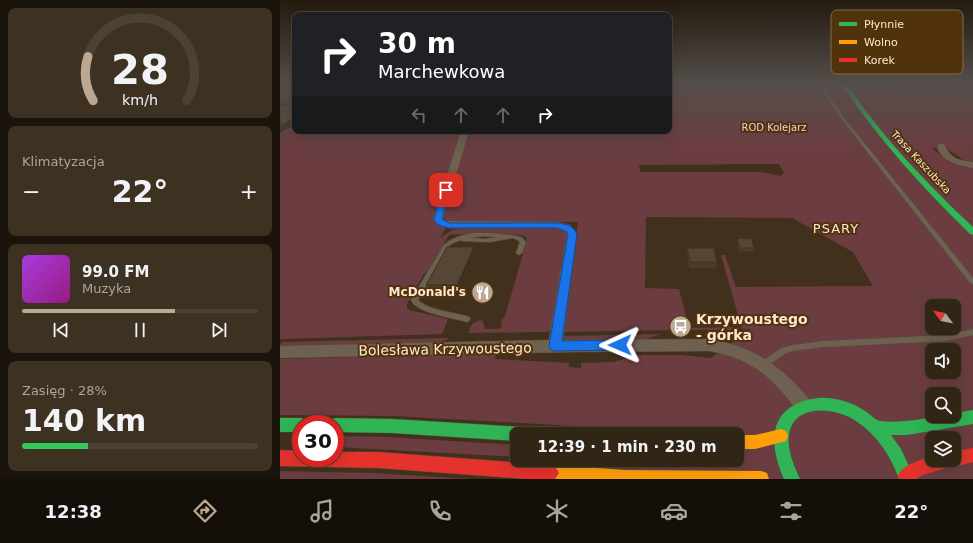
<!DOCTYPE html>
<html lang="pl">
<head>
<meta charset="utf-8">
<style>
	body { margin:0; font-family:"DejaVu Sans",sans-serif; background:#3d3122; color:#f1f3f6; height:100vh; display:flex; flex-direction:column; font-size:15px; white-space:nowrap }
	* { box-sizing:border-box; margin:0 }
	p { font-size:13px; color:#a8a5a0 }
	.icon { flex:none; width:22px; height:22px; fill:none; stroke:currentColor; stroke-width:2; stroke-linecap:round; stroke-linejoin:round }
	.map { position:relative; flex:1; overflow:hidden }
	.side { display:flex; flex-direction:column; gap:8px; padding:8px; background:#1b140c; width:280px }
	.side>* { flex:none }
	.guide { position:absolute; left:12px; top:12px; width:380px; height:122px; border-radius:8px; box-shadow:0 4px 16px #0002,0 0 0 1px #4c4234; background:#202124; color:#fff; overflow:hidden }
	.needle { width:26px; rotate:302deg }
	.controls { position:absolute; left:645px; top:299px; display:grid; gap:8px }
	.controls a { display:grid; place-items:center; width:36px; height:36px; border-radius:8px; background:#312515; box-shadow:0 4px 16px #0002,0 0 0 1px #4c4234; font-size:20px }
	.speed { position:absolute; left:12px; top:415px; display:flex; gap:8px; font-size:20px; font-weight:700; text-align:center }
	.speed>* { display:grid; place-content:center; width:52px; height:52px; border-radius:50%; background:#312515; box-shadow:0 4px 16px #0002,0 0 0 1px #4c4234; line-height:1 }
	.speed .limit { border:6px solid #d22; background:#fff; color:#111 }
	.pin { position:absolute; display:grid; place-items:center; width:34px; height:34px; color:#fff; margin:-17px; border-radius:8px; box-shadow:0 2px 6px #0006 }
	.me { position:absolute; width:44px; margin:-22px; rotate:269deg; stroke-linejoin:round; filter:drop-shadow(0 0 3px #0008) }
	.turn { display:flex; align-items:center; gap:14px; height:84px; padding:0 20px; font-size:18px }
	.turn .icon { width:52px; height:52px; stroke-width:2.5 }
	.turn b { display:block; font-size:28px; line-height:34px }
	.lanes { display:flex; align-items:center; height:38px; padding:0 20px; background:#0003; justify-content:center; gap:20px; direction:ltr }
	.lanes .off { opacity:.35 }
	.big { font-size:30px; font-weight:600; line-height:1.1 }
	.side .card { flex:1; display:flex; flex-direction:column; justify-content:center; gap:6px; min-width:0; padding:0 14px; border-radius:8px; background:#3d3122 }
	.side .dial { align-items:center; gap:0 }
	.dial svg { height:104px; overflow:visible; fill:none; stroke:#4c4234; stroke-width:7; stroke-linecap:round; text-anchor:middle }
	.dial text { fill:#f1f3f6; stroke:none }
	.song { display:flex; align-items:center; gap:12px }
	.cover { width:48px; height:48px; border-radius:6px; background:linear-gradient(135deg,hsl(280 70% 55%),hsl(310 70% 35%)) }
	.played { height:4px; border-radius:2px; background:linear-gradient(90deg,#bca790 65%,#4c4234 65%) }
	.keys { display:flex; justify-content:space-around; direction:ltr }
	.heat { display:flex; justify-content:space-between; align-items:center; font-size:22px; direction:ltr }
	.charge { height:6px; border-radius:3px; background:linear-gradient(90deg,#34c759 28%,#4c4234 0) }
	.trip { position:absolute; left:230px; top:427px; width:234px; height:40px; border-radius:8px; background:#312515; box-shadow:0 4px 16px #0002,0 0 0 1px #4c4234; font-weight:600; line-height:40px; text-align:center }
	.tabs { display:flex; height:64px; justify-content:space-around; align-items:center; background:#140f08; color:#a8a5a0 }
	.tabs .icon { width:28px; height:28px }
	.tabs .on { color:#bca790 }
	.tabs b { font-size:18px; color:#f1f3f6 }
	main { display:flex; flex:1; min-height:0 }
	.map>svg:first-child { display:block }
	.green { fill:#6b3d41; fill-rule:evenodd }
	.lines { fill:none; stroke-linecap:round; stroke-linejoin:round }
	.stream { stroke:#3d5519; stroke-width:2 }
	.lane-casing { stroke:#584b3b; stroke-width:1.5 }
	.street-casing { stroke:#584b3b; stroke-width:1 }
	.fast-casing { stroke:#584b3b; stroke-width:1 }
	.slow-casing { stroke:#584b3b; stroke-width:1 }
	.jam-casing { stroke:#584b3b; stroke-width:1 }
	.lane { fill:#6f6150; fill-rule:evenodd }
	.street { fill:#6f6150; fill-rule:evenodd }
	.fast { fill:#30b455; fill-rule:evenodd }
	.slow { fill:#ff9f0a; fill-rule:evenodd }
	.jam { fill:#e5322d; fill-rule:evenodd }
	.wall { fill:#4c3c2d }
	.shaded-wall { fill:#3e3124 }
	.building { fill:#584634; stroke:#3e3124 }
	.route { fill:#1a73e8; stroke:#114b97 }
	.labels { text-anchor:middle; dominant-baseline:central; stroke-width:4; stroke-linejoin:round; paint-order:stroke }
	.far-park-label { font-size:10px; fill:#f6cad0; stroke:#50330d }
	.far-street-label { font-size:10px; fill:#fee7cf; stroke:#50330d }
	.poi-label { font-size:12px; font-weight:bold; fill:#fee7cf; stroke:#50330d; text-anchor:end }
	.neighbourhood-label { font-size:13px; letter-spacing:1px; fill:#fee7cf; stroke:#50330d }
	.near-poi-label { font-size:14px; font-weight:bold; fill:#fee7cf; stroke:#50330d; text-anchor:start }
	.near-street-label { font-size:14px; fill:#fee7cf; stroke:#50330d }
	.key { fill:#50330d; stroke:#846947; stroke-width:1 }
	.key-label { font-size:11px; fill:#fee7cf }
</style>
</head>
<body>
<main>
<section class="side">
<div class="card dial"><svg viewBox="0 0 100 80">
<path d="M14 69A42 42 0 1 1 86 69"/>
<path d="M14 69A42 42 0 0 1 10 35" stroke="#bca790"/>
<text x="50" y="56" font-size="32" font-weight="700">28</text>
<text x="50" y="72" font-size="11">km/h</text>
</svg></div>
<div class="card"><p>Klimatyzacja</p>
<div class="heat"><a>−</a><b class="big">22°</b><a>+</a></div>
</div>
<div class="card">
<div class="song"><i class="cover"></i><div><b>99.0 FM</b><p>Muzyka</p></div></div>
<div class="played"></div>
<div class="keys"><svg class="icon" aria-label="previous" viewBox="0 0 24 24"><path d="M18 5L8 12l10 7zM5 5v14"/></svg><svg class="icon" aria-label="pause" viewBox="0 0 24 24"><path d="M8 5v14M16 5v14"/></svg><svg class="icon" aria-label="next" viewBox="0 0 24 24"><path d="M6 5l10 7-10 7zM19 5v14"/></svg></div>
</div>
<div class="card"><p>Zasięg · 28%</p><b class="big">140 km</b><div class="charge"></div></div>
</section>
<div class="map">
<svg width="693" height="479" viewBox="0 0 693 479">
	<rect width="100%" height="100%" fill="#41311c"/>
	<path class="green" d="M389,83h304v78h-8l-25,-17 -2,4h-7l15,10 27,8v313h-345l-62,-19h171v-26h-110v-5l-231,-13 -116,-1v-56l216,-5 -1,5 74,4v4l12,1v-5l32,-1 27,-7h41l30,3 40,-29h-9l-21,-74h4l11,32 137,-1 -20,-34 -61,-34 -146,-1 -1,71 34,1 10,39 45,-1 -3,3h-43l-3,-4 -8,1v3l-113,2 14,-110 -130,1 -4,-5 13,-50 11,-37h201zM499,164l5,9 -4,3 -18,-4h-122l-1,-7zM652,306h22v22h-22zM652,350h22v22h-22zM652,394h22v22h-22zM652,438h22v22h-22z
		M15,124v7h167l-27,86 12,9 -7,12 12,-8 12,-2h97l7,4 -16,98 -5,2 -79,1 4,-9 8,-4 3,1 2,8h12l5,-2 -1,-6 4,-5 22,-76 -1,-3c-6,-3 -12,-2 -19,-2 -4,0 -8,-2 -12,-2 -16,-1 -31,2 -46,2l-18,33 -8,7 -16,29v4l2,2 39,9 -6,15 -162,5v-206z
		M381,334l-15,5 -80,2 -4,-5z
		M170,338l-12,5 -158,3v-2l4,-2z
		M55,436l52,1 130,8v12l-182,-10z
		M0,471l92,2 99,6h-191z"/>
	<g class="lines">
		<path class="stream" d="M605,83l32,11 37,-1 19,4"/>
		<defs>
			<path id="lane" d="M541,83h3l8,17 13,19 128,159v6h-2l-128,-163 -15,-21z
				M194,233h18l15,2 10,1 5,2 4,4 -4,11 -3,2 -3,-2 4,-11 -2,-2 -5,-2 -24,4 -26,-1 -2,-1 -8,3 -5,4 -30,53c11,11 36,12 51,17l1,2 -1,2 -2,1c-14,-4 -42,-8 -52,-17 -2,-1 -3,-4 -4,-5l33,-55c9,-8 19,-10 30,-12zM203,236l15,1 -12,2 -18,-1z
				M693,329v6l-26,6 -123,6 -31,4 -7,2 -19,13 -3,1 -3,-1 -1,-2 1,-2 20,-14 12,-3 31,-4 123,-6z"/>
			<path id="street" d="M181,131h8l-26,88 2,2 112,1 13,3 7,9 -14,106 146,-1c46,8 71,26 101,61l2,6 -2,6 -6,2 -6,-2c-26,-35 -45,-53 -89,-61l-134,1 -295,6v-12l269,-6 18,-106 -5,-4 -5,-2h-109l-11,-3 -4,-6z
				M658,144h6c7,15 14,16 29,18v6c-14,-3 -27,-5 -35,-18z"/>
			<path id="fast" d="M561,83h5c36,54 80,100 127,144v8l-3,-1c-48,-47 -92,-95 -129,-151z
				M538,398c17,-1 33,4 47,13 5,3 10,9 15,10 25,3 50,-5 74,-5v-3l19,-3v14l-66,11h-16l10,14 14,30h-16c-8,-23 -22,-44 -43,-58 -20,-14 -63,-18 -67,14 -2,16 5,30 11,44h-16c-17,-38 -15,-75 34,-81z
				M0,418h21l5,2 2,4h-7v8h-21z
				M55,418l57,1 131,8 5,2 2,5h-13v7l-125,-8 -57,-1v-8h-7l2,-4z"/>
			<path id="slow" d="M501,429l5,2 2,5 -2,5 -31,8h-18v-14h18z
				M271,465l75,5 135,1 6,2 2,6h-222l-4,-6 3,-5z"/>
			<path id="jam" d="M693,448v14l-19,5 -2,-1 -29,9 -7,4h-17l-1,-3c5,-12 22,-16 34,-19v3h22v-9z
				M0,450l21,1v7h34v-6h43l173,13 5,3 3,5 -4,6h-27l-150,-11 -98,-2z"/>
		</defs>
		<use href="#lane" class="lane-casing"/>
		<use href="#street" class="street-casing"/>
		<use href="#fast" class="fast-casing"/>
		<use href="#slow" class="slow-casing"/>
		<use href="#jam" class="jam-casing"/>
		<use href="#lane" class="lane"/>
		<use href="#street" class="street"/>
		<use href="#fast" class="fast"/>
		<use href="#slow" class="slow"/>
		<use href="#jam" class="jam"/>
	</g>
	<path class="wall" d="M15,91v32l-15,9 13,-27v-2l-13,1v-12z
		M457,238l17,10 -1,4 -14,-1 -2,-9z
		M407,248l30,14 -1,6h-27l-2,-14z
		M196,250l-17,38 -31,1 -2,-4z"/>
	<path class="shaded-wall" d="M15,117v6l-15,9v-6z
		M194,247l2,3 -17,38 -2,-3z"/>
	<path class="building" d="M15,91v26l-15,9v-20l13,-1 1,-6h-14v-7z
		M457,238l15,1 2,9h-14z
		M167,247h27l-17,38h-31z
		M407,248h27l3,14h-27z"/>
	<linearGradient id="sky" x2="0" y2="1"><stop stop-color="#241b0f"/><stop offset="0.55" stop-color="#544e4b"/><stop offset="1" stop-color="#544e4b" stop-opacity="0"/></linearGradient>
	<rect width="693" height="150" fill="url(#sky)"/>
	<path class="route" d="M166,188l4,2 -8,29 7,4h108c9,1 16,2 20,11l-15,107 58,-1 4,1 2,4 -2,4 -4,1 -65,1 -4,-1 -2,-4 19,-112 -1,-2 -10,-4h-109l-10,-3 -4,-6 8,-29z"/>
	<defs>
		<symbol id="restaurant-disc" viewBox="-11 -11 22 22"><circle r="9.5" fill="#bca790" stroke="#50330d"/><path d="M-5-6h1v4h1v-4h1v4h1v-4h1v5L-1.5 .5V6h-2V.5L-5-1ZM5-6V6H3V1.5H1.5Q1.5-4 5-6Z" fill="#fff"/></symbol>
		<symbol id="bus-disc" viewBox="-11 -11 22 22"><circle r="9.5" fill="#bca790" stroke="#50330d"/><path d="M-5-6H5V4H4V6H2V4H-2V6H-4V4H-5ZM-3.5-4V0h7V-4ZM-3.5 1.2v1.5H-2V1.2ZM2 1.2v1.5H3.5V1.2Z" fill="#fff"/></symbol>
	</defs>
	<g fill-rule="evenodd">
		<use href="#restaurant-disc" x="190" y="280" width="25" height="25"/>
		<use href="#bus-disc" x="388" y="314" width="25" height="25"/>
	</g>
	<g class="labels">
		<g class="far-park-label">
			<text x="494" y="127">ROD Kolejarz</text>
		</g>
		<g class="far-street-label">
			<text transform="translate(641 162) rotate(47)">Trasa Kaszubska</text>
		</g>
		<g class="poi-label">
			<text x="186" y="292">McDonald's</text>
		</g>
		<g class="neighbourhood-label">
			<text x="556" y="228">PSARY</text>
		</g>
		<g class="near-poi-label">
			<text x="416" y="319">Krzywoustego<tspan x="416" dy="16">- górka</tspan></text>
		</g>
		<g class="near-street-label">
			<text transform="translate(165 349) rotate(-1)">Bolesława Krzywoustego</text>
		</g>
	</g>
	<rect x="551" y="10" width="132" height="64" rx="6" class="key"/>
	<rect x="559" y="22" width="18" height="4" fill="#30b455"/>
	<rect x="559" y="40" width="18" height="4" fill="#ff9f0a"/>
	<rect x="559" y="58" width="18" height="4" fill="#e5322d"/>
	<g class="key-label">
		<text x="584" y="28">Płynnie</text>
		<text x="584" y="46">Wolno</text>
		<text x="584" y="64">Korek</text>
	</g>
</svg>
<div class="controls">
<a><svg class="needle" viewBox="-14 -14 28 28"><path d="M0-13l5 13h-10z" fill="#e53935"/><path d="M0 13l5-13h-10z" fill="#a8a5a0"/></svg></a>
<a><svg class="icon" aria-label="sound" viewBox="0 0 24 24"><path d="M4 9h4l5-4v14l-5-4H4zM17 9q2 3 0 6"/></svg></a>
<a><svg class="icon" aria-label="search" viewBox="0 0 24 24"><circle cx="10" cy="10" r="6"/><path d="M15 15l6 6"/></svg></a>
<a><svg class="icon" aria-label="layers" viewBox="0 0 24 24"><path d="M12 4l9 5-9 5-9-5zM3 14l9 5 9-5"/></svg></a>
</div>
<div class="speed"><div class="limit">30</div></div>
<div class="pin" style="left:166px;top:190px;background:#d93025"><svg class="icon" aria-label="arrive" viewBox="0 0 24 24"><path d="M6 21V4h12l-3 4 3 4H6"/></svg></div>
<svg class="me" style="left:340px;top:345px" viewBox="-20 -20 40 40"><path d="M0-17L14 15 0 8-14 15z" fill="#1a73e8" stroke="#fff" stroke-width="4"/></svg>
<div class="trip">12:39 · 1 min · 230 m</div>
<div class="guide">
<div class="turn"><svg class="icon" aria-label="right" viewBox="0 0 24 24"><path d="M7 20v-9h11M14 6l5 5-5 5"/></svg><div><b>30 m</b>Marchewkowa</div></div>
<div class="lanes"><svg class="icon off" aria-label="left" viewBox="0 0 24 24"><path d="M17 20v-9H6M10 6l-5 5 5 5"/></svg><svg class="icon off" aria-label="ahead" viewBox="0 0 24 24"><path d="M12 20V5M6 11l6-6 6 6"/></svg><svg class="icon off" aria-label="ahead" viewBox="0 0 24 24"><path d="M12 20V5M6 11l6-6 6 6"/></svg><svg class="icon" aria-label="right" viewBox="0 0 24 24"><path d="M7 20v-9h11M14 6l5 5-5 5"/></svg></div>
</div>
</div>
</main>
<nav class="tabs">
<b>12:38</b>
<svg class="icon on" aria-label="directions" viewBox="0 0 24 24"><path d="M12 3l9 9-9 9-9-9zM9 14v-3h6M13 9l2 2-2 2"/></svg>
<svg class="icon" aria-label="music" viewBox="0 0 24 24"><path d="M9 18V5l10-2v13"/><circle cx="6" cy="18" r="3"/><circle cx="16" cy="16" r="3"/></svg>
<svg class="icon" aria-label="phone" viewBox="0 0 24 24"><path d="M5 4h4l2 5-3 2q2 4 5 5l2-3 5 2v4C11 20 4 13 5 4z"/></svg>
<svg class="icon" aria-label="climate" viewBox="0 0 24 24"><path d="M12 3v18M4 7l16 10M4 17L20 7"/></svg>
<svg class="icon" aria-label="car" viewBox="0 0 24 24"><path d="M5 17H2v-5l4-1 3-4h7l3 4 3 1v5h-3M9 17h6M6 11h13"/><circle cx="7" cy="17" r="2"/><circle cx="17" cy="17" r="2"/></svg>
<svg class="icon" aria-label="filters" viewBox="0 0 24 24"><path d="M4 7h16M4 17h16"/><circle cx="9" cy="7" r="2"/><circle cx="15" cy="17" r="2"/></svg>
<b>22°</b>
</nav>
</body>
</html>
